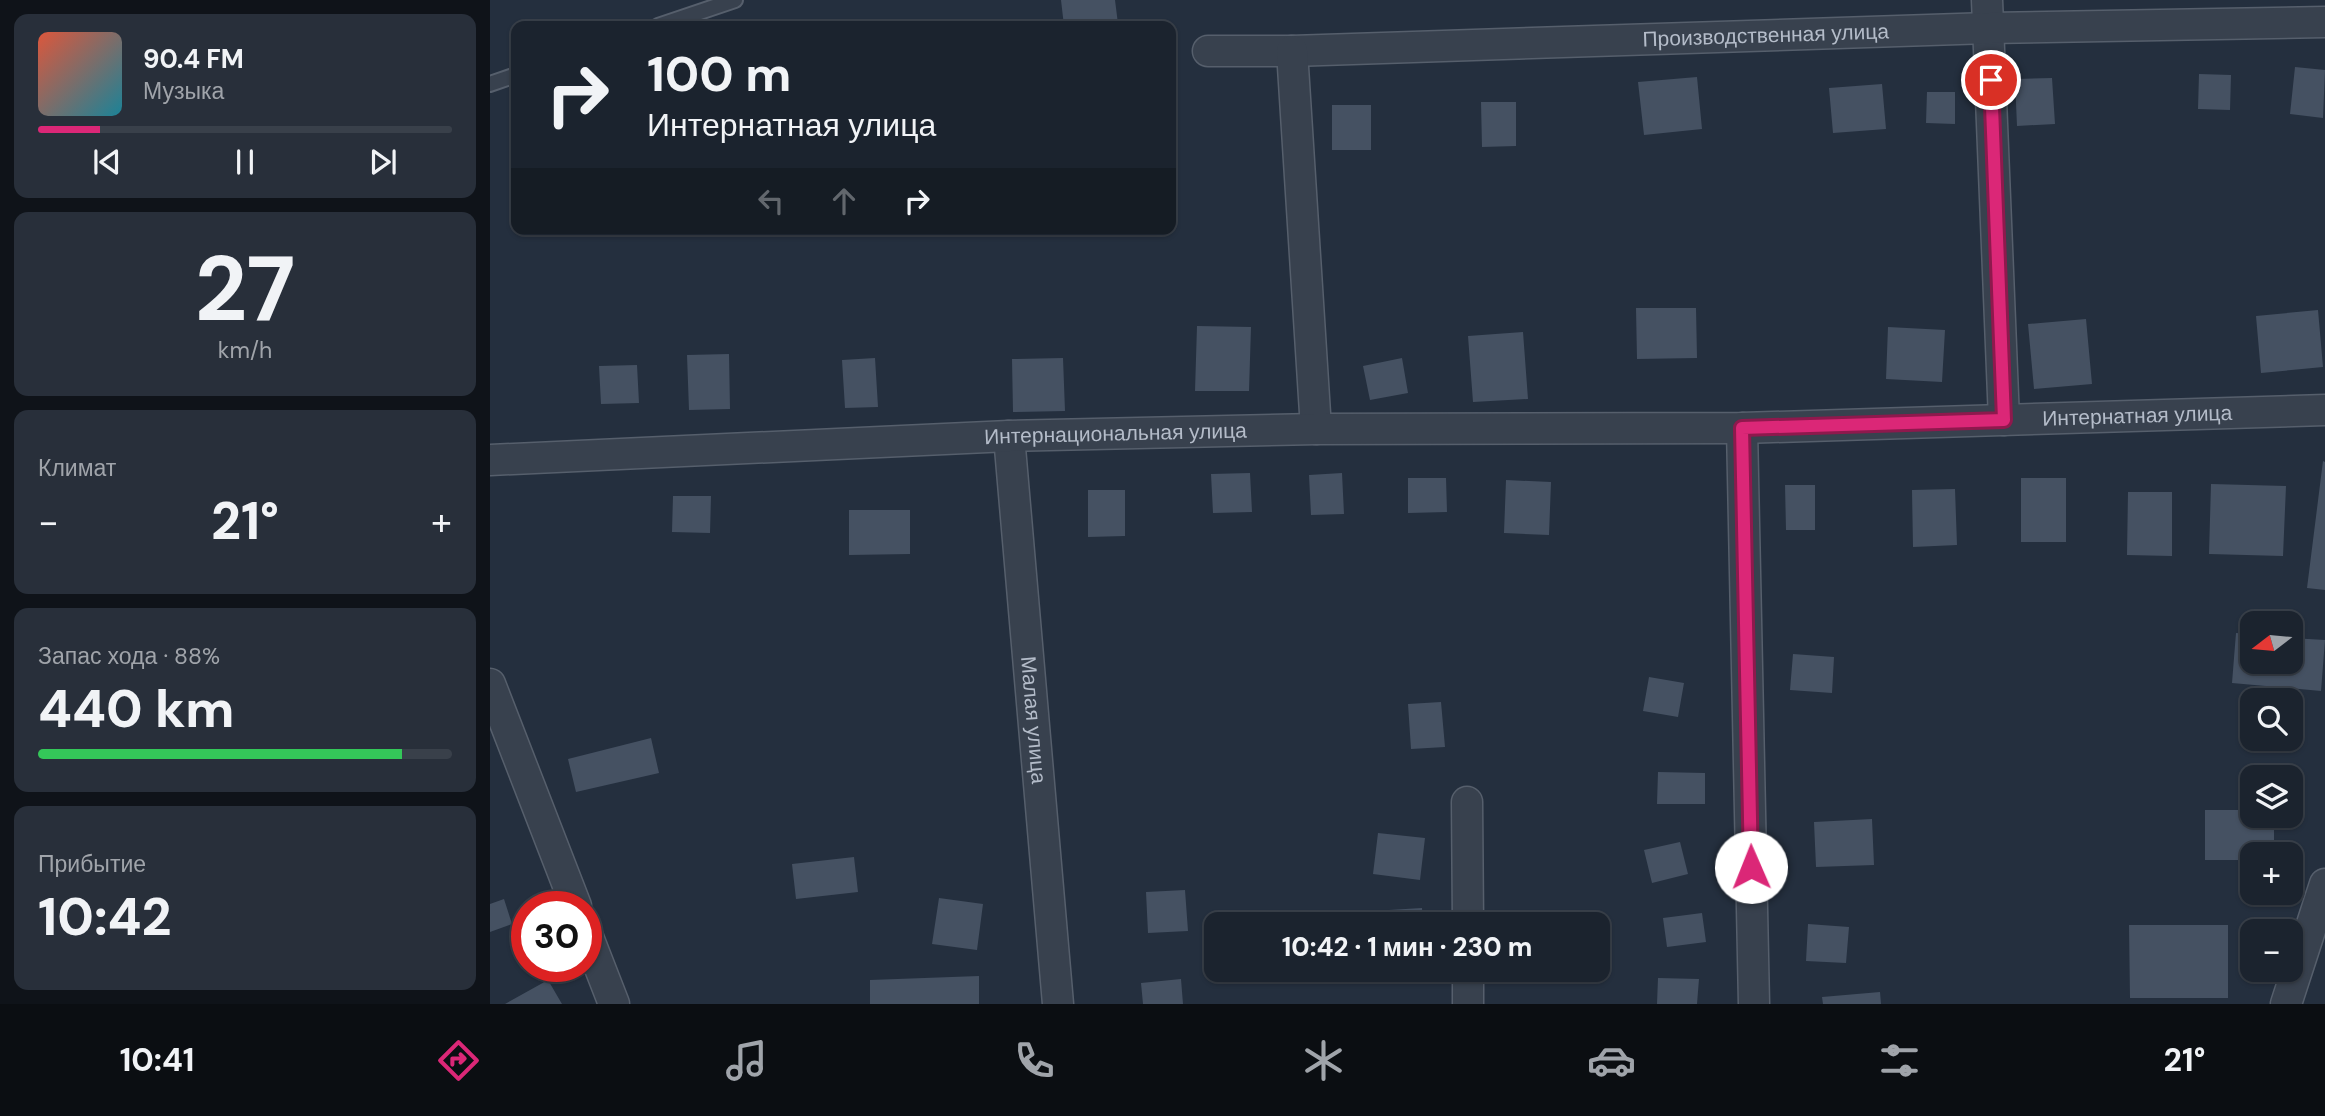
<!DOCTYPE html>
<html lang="ru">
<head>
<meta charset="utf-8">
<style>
	body { margin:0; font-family:"DM Sans",sans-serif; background:#282f3a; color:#f1f3f6; height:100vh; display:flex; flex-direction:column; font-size:26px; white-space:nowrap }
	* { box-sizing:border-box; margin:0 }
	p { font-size:23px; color:#a0a4aa }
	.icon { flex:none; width:38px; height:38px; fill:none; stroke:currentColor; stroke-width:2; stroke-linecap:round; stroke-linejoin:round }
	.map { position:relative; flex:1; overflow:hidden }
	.panel { display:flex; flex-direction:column; gap:14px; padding:14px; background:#0f1319; width:490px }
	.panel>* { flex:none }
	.banner { position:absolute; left:21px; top:21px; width:665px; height:214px; border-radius:14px; box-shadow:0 2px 5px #0004,0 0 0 2px #39404a; background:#1b232e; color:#f1f3f6; overflow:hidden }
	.needle { width:46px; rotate:254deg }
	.controls { position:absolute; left:1750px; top:611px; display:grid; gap:14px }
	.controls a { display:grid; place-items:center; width:63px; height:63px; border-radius:14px; background:#1b232e; box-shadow:0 2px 5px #0004,0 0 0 2px #39404a; font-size:35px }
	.speed { position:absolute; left:21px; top:891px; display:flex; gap:14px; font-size:35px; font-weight:700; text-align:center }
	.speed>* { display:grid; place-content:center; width:91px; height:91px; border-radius:50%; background:#1b232e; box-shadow:0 2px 5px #0004,0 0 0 2px #39404a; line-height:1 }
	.speed .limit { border:10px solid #d22; background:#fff; color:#111 }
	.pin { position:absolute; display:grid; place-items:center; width:60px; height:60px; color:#fff; margin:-30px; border:4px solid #fff; border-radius:50%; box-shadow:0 2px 7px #0007 }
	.me { position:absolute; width:77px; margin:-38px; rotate:359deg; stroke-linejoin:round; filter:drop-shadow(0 0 5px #0008) }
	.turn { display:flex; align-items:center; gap:24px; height:147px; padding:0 21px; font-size:32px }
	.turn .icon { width:91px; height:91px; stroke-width:2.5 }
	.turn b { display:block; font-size:49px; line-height:60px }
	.lanes { display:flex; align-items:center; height:66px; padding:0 21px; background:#0003; justify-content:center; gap:35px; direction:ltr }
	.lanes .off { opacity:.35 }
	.big { font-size:52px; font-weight:800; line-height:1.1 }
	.panel .card { flex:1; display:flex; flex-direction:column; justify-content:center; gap:10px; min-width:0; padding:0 24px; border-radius:14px; background:#282f3a }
	.panel .dial { align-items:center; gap:0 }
	.dial b { font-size:91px; line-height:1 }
	.song { display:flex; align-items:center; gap:21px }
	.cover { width:84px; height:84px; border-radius:10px; background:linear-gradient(135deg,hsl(10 70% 55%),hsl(190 70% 35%)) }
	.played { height:7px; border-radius:4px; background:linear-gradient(90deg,#db2777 15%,#39404a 15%) }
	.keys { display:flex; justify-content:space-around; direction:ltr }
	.heat { display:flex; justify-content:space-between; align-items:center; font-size:38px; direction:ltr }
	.charge { height:10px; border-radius:5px; background:linear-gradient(90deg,#34c759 88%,#39404a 0) }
	.trip { position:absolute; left:714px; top:912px; width:406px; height:70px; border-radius:14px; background:#1b232e; box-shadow:0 2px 5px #0004,0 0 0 2px #39404a; font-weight:800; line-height:70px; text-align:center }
	.dock { display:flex; height:112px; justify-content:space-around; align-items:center; background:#0b0e12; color:#a0a4aa }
	.dock .icon { width:49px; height:49px }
	.dock .active { color:#db2777 }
	.dock b { font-size:32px; color:#f1f3f6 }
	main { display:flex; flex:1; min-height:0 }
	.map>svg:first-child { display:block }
	.building { fill:#455162 }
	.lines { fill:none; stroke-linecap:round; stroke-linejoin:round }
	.service-casing { stroke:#565f6c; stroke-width:18 }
	.minor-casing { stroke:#565f6c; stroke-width:33 }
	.service { stroke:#38414e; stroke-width:14 }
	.minor { stroke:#38414e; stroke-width:30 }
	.route-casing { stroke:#8e194d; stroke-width:18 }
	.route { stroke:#db2777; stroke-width:12 }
	.labels { text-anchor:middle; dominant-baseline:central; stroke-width:5; stroke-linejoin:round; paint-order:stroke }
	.street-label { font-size:21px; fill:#b4bcc9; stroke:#1d2633 }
</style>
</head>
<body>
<main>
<section class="panel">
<div class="card">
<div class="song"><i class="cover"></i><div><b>90.4 FM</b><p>Музыка</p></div></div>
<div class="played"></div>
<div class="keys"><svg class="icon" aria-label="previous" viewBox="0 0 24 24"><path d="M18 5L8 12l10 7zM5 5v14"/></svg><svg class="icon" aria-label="pause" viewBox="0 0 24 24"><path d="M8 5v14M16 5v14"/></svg><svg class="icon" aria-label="next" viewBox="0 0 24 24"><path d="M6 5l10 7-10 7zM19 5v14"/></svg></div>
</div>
<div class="card dial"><b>27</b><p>km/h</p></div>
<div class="card"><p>Климат</p>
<div class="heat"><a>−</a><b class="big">21°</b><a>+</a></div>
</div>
<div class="card"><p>Запас хода · 88%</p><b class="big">440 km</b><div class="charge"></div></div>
<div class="card"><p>Прибытие</p><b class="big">10:42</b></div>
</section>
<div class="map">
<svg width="1835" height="1004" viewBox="0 0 1835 1004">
	<rect width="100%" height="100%" fill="#242f3e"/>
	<path class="building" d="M571,0h54l3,24 -54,2z
		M1805,67l30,3 -2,48 -33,-4z
		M1709,74l32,1 -1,35 -32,-1z
		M1207,77l5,52 -58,6 -6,-53z
		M1562,78l3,46 -38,2 -2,-47z
		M1392,84l4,45 -53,4 -4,-45z
		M1437,92h28v32l-29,-1z
		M991,102h35v44l-34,1z
		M842,105h39v45h-39z
		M1146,308h60l1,50 -60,1z
		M1828,310l5,57 -62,6 -5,-57z
		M1596,319l6,65 -58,5 -6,-65z
		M707,326l54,1 -2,64h-54z
		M1398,327l57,3 -3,52 -56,-3z
		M1033,332l5,67 -55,3 -5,-66z
		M239,354l1,55 -41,1 -2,-55z
		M385,358l3,49 -33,1 -3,-48z
		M573,358l2,53 -52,1 -1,-53z
		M912,358l6,35 -38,7 -7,-34z
		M147,365l2,38 -38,1 -2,-38z
		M1833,461l2,1v128l-18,-2z
		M760,473l2,39 -39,1 -2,-39z
		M852,473l2,41 -33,1 -2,-40z
		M918,478h38l1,34 -39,1z
		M1531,478h45v64h-45z
		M1016,480l45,2 -2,53 -45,-2z
		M1721,484l75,2 -3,70 -74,-2z
		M1295,485h30v45h-29z
		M1465,489l2,56 -44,2 -1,-57z
		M598,490h37v46l-37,1z
		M1638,492h44v64l-45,-1z
		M183,496h38l-1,37 -38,-1z
		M359,510h61v44l-61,1z
		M1746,633l16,1v28h39v-24l34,2 -4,51 -89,-8z
		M1303,654l41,3 -2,36 -42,-3z
		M1159,677l35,6 -6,34 -35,-6z
		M951,702l4,45 -34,2 -3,-45z
		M161,738l8,35 -83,19 -8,-33z
		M1168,772l47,1v31h-48z
		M1715,810h47v6h22v38h-22v6h-47z
		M1382,819l2,46 -58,2 -2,-45z
		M888,833l47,5 -5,42 -47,-6z
		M1190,842l8,32 -36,9 -8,-33z
		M364,857l4,35 -62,7 -4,-35z
		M695,890l3,41 -40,2 -2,-41z
		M449,898l44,6 -6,46 -45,-6z
		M14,899l8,25 -22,8v-28z
		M932,908l1,16h-50l-1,-13z
		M1212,913l4,29 -39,5 -4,-29z
		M1318,924l41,3 -3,36 -40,-2z
		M1639,925h99v73h-98z
		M489,976v28h-109v-24z
		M1168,978l41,1 -2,25h-40z
		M691,979l2,25h-40l-2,-21z
		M58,980l14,24h-57z
		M1390,992l1,12h-58l-1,-7z"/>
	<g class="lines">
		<defs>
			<path id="service" d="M168,26l77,-26
				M0,84l26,-9"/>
			<g id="minor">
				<path d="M1497,0l17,420"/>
				<path id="s1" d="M718,51h84l697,-23 336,-6"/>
				<path d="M802,51l24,378"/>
				<path d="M1252,428l12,576"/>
				<path id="s2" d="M519,436l49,568"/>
				<path id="s3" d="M0,460l519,-24 307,-7 426,-1 583,-18"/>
				<path d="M0,684l86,222"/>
				<path d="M977,802l1,122"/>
				<path d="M96,932l28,72"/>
				<path d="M978,970v34"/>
				<path d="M1796,1004l39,-120"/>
			</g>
		</defs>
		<use href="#service" class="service-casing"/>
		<use href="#minor" class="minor-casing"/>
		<use href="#service" class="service"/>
		<use href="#minor" class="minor"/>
	</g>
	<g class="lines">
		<defs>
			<path id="route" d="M1261,867l-9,-439 262,-8 -13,-340"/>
		</defs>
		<use href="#route" class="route-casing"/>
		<use href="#route" class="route"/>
	</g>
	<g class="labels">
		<g class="street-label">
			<text stroke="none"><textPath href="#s1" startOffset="558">Производственная улица</textPath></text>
			<text stroke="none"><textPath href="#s3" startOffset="1648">Интернатная улица</textPath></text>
			<text stroke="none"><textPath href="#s3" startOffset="626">Интернациональная улица</textPath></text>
			<text stroke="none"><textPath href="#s2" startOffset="285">Малая улица</textPath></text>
		</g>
	</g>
</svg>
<div class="controls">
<a><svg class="needle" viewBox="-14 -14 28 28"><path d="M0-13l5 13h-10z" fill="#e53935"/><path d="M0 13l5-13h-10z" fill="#a0a4aa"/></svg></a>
<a><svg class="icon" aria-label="search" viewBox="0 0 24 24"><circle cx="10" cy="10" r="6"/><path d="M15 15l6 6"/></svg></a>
<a><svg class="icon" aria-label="layers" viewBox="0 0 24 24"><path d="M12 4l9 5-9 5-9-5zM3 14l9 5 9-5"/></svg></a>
<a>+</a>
<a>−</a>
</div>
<div class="speed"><div class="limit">30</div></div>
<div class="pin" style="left:1501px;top:80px;background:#d93025"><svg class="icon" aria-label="arrive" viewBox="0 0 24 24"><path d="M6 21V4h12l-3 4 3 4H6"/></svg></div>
<svg class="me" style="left:1261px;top:867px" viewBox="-20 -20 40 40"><circle r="19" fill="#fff"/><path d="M0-13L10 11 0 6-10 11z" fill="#db2777"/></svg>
<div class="trip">10:42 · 1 мин · 230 m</div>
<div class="banner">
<div class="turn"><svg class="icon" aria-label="right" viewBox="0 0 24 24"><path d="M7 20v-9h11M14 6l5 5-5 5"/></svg><div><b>100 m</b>Интернатная улица</div></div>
<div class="lanes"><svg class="icon off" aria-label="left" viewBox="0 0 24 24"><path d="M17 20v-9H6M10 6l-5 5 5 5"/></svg><svg class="icon off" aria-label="ahead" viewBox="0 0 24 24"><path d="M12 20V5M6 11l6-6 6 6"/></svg><svg class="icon" aria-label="right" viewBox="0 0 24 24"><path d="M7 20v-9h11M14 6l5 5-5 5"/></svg></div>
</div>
</div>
</main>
<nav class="dock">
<b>10:41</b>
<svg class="icon active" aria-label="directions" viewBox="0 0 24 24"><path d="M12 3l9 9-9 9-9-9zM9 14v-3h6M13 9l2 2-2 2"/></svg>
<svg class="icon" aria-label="music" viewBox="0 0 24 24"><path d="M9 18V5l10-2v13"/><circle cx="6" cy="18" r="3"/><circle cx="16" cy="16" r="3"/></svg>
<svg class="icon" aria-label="phone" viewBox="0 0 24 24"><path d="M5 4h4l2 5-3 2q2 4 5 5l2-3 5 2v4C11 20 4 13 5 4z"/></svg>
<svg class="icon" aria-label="climate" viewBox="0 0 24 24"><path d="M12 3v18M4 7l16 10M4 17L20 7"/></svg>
<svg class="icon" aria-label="car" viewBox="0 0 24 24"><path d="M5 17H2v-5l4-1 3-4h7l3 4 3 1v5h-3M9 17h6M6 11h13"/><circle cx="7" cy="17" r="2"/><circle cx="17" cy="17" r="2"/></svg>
<svg class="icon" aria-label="filters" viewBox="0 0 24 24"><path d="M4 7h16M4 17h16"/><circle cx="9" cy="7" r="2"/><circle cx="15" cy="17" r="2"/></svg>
<b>21°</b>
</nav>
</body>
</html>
